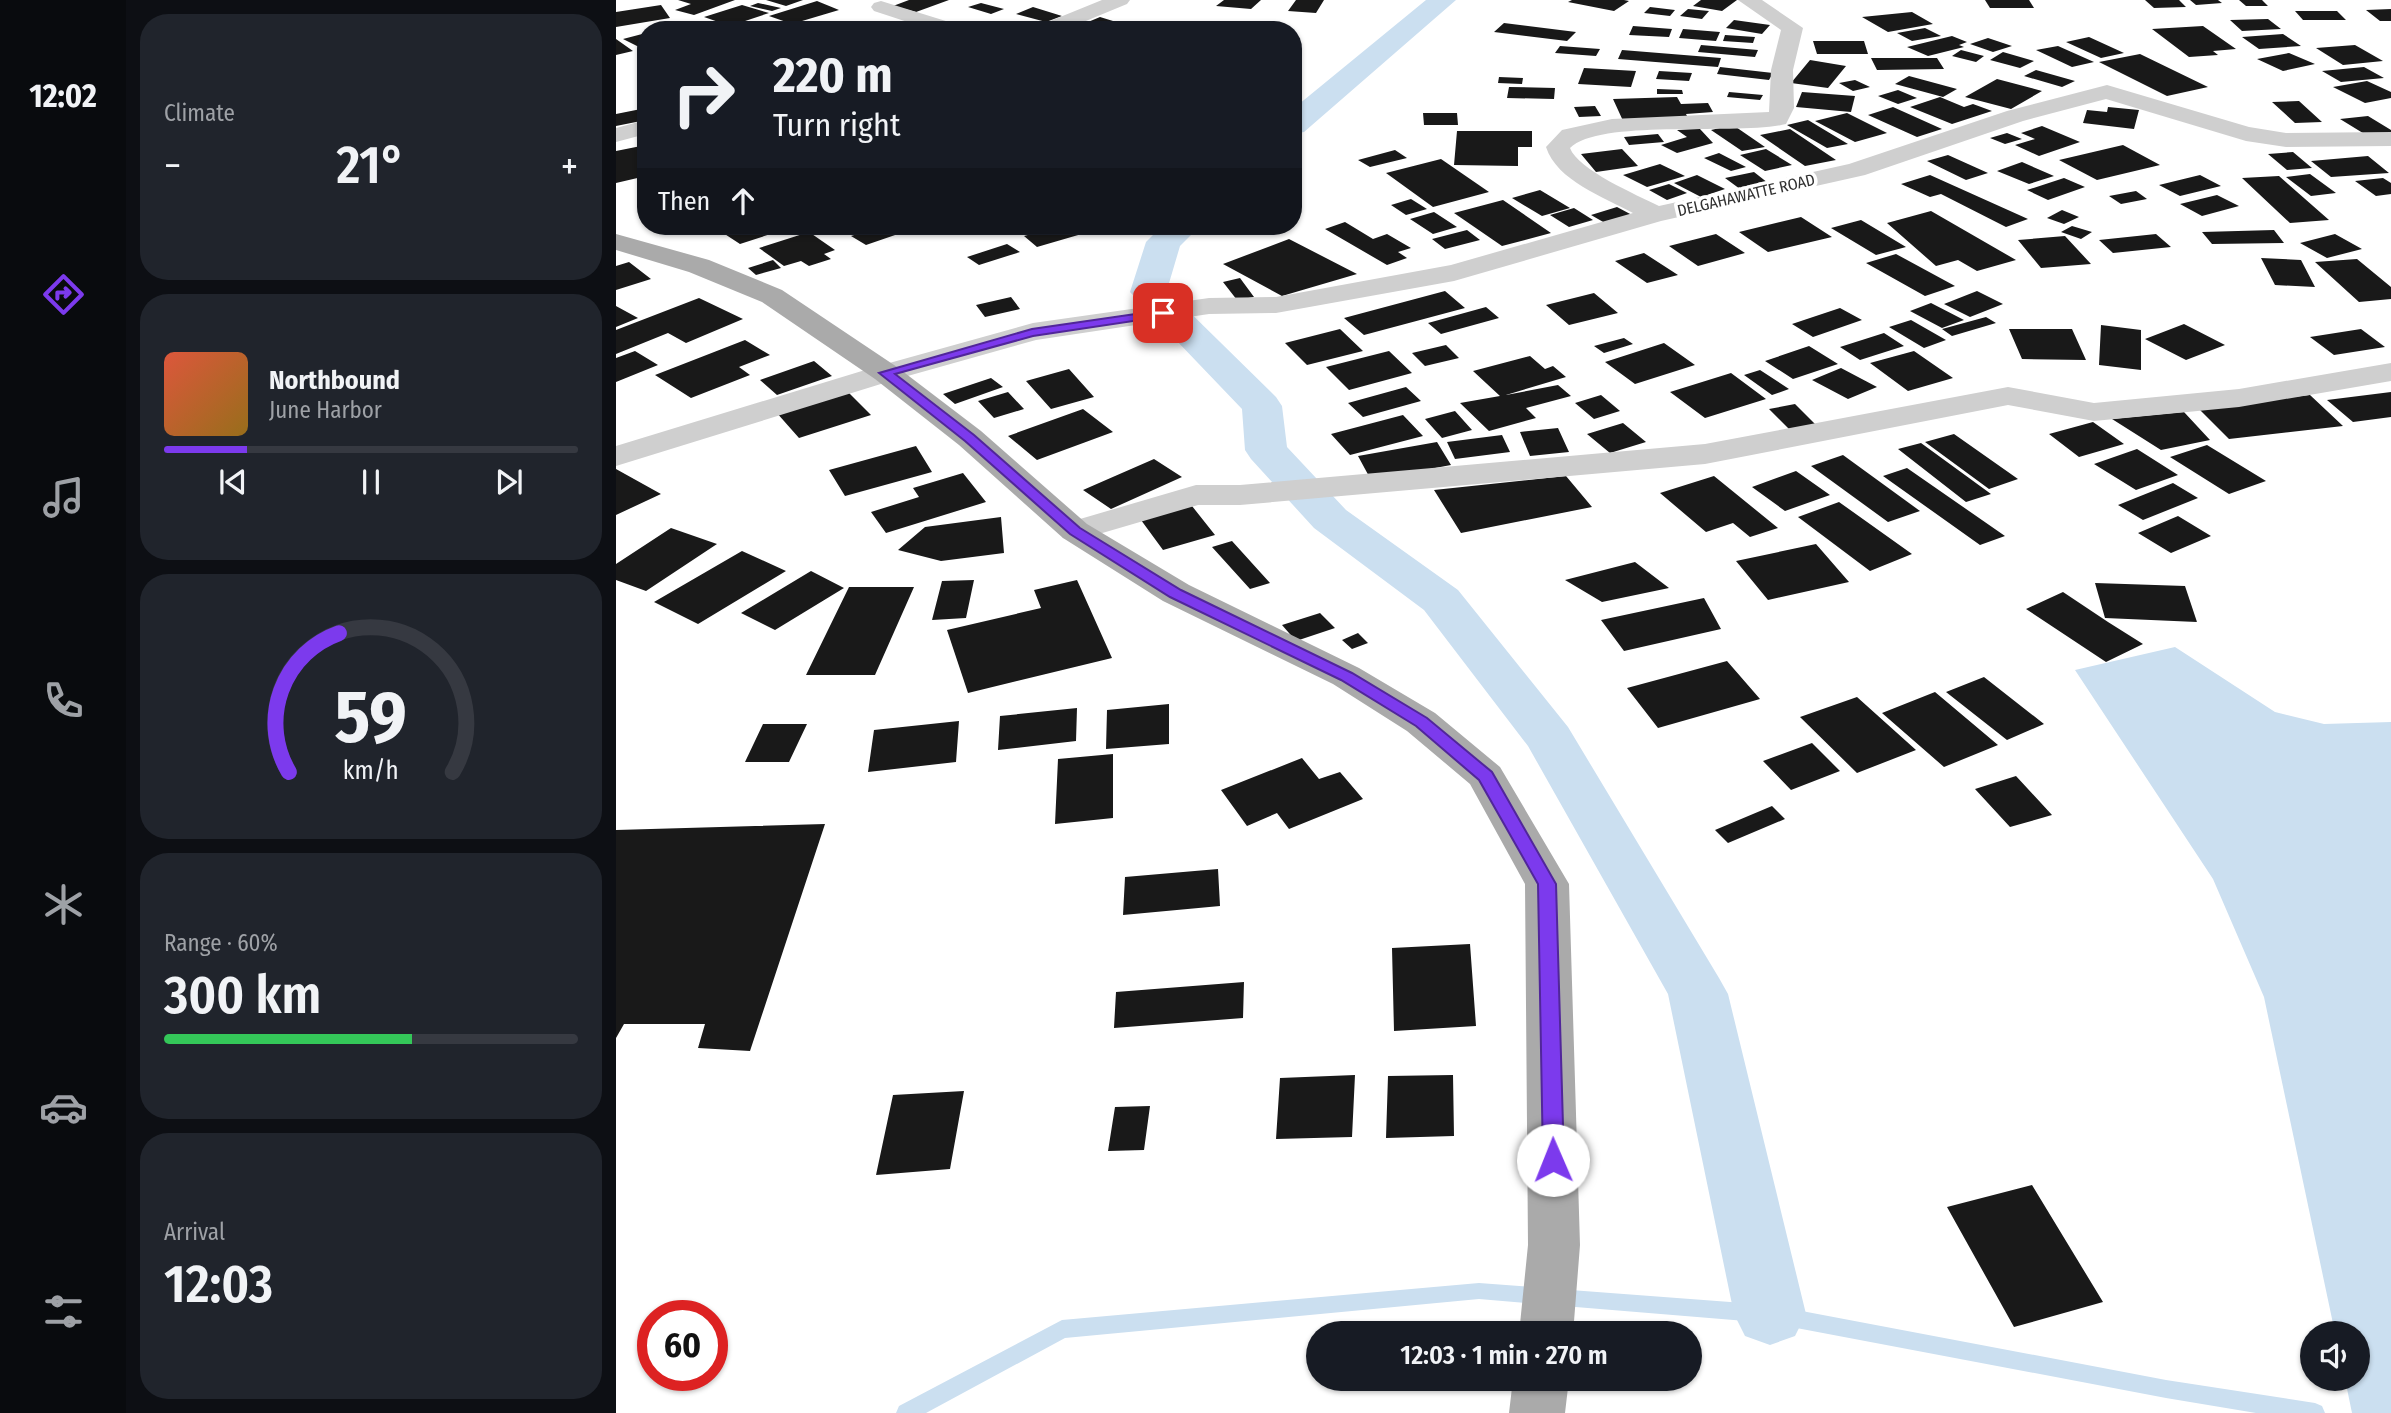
<!DOCTYPE html>
<html lang="en">
<head>
<meta charset="utf-8">
<style>
	body { margin:0; font-family:"Fira Sans Condensed",sans-serif; background:#20242c; color:#f1f3f6; height:100vh; display:flex; flex-direction:column; font-size:26px; white-space:nowrap }
	* { box-sizing:border-box; margin:0 }
	p { font-size:23px; color:#9ea1a6 }
	.icon { flex:none; width:38px; height:38px; fill:none; stroke:currentColor; stroke-width:2; stroke-linecap:round; stroke-linejoin:round }
	.map { position:relative; flex:1; overflow:hidden }
	.side { display:flex; flex-direction:column; gap:14px; padding:14px; background:#0d0f14; width:490px }
	.side>* { flex:none }
	.guide { position:absolute; left:21px; top:21px; width:665px; height:214px; border-radius:28px; box-shadow:0 2px 5px #0004; background:#171b24; color:#f1f3f6; overflow:hidden }
	.tools { position:absolute; left:1684px; top:1321px; display:grid; gap:14px }
	.tools a { display:grid; place-items:center; width:70px; height:70px; border-radius:50%; background:#171b24; box-shadow:0 2px 5px #0004; font-size:35px }
	.speed { position:absolute; left:21px; top:1300px; display:flex; gap:14px; font-size:35px; font-weight:700; text-align:center }
	.speed>* { display:grid; place-content:center; width:91px; height:91px; border-radius:50%; background:#171b24; box-shadow:0 2px 5px #0004; line-height:1 }
	.speed .limit { border:10px solid #d22; background:#fff; color:#111 }
	.pin { position:absolute; display:grid; place-items:center; width:60px; height:60px; color:#fff; margin:-30px; border-radius:14px; box-shadow:0 4px 10px #0006 }
	.me { position:absolute; width:77px; margin:-38px; rotate:359deg; stroke-linejoin:round; filter:drop-shadow(0 0 5px #0008) }
	.turn { display:flex; align-items:center; gap:24px; height:147px; padding:0 21px; font-size:32px }
	.turn .icon { width:91px; height:91px; stroke-width:2.5 }
	.turn b { display:block; font-size:49px; line-height:60px }
	.then { display:flex; align-items:center; height:66px; padding:0 21px; background:#0003; gap:14px; font-size:26px }
	.big { font-size:52px; font-weight:600; line-height:1.1 }
	.side .widget { flex:1; display:flex; flex-direction:column; justify-content:center; gap:10px; min-width:0; padding:0 24px; border-radius:28px; background:#20242c }
	.side .dial { align-items:center; gap:0 }
	.dial svg { height:182px; overflow:visible; fill:none; stroke:#363941; stroke-width:7; stroke-linecap:round; text-anchor:middle }
	.dial text { fill:#f1f3f6; stroke:none }
	.song { display:flex; align-items:center; gap:21px }
	.cover { width:84px; height:84px; border-radius:10px; background:linear-gradient(135deg,hsl(10 70% 55%),hsl(40 70% 35%)) }
	.played { height:7px; border-radius:4px; background:linear-gradient(90deg,#7c3aed 20%,#363941 20%) }
	.keys { display:flex; justify-content:space-around; direction:ltr }
	.heat { display:flex; justify-content:space-between; align-items:center; font-size:38px; direction:ltr }
	.charge { height:10px; border-radius:5px; background:linear-gradient(90deg,#34c759 60%,#363941 0) }
	.trip { position:absolute; left:690px; top:1321px; width:396px; height:70px; border-radius:35px; background:#171b24; box-shadow:0 2px 5px #0004; font-weight:600; line-height:70px; text-align:center }
	main { display:flex; flex:1; min-height:0 }
	.tab-bar { display:flex; flex-direction:column; width:126px; justify-content:space-around; align-items:center; background:#090b0e; color:#9ea1a6 }
	.tab-bar .icon { width:49px; height:49px }
	.tab-bar .selected { color:#7c3aed }
	.tab-bar b { font-size:32px; color:#f1f3f6 }
	.map>svg:first-child { display:block }
	.water { fill:#cbdff0 }
	.lines { fill:none; stroke-linecap:round; stroke-linejoin:round }
	.stream { fill:#cbdff0; fill-rule:evenodd }
	.canal { fill:#cbdff0; fill-rule:evenodd }
	.building { fill:#191919 }
	.minor { fill:#cfcfcf; fill-rule:evenodd }
	.primary { fill:#aaa; fill-rule:evenodd }
	.route { fill:#7c3aed; stroke:#51269a; stroke-width:2 }
	.labels { text-anchor:middle; dominant-baseline:central; stroke-width:7; stroke-linejoin:round; paint-order:stroke }
	.far-street-label { font-size:16px; fill:#323232; stroke:#fff }
</style>
</head>
<body>
<main>
<nav class="tab-bar">
<b>12:02</b>
<svg class="icon selected" aria-label="directions" viewBox="0 0 24 24"><path d="M12 3l9 9-9 9-9-9zM9 14v-3h6M13 9l2 2-2 2"/></svg>
<svg class="icon" aria-label="music" viewBox="0 0 24 24"><path d="M9 18V5l10-2v13"/><circle cx="6" cy="18" r="3"/><circle cx="16" cy="16" r="3"/></svg>
<svg class="icon" aria-label="phone" viewBox="0 0 24 24"><path d="M5 4h4l2 5-3 2q2 4 5 5l2-3 5 2v4C11 20 4 13 5 4z"/></svg>
<svg class="icon" aria-label="climate" viewBox="0 0 24 24"><path d="M12 3v18M4 7l16 10M4 17L20 7"/></svg>
<svg class="icon" aria-label="car" viewBox="0 0 24 24"><path d="M5 17H2v-5l4-1 3-4h7l3 4 3 1v5h-3M9 17h6M6 11h13"/><circle cx="7" cy="17" r="2"/><circle cx="17" cy="17" r="2"/></svg>
<svg class="icon" aria-label="filters" viewBox="0 0 24 24"><path d="M4 7h16M4 17h16"/><circle cx="9" cy="7" r="2"/><circle cx="15" cy="17" r="2"/></svg>
</nav>
<section class="side">
<div class="widget"><p>Climate</p>
<div class="heat"><a>−</a><b class="big">21°</b><a>+</a></div>
</div>
<div class="widget">
<div class="song"><i class="cover"></i><div><b>Northbound</b><p>June Harbor</p></div></div>
<div class="played"></div>
<div class="keys"><svg class="icon" aria-label="previous" viewBox="0 0 24 24"><path d="M18 5L8 12l10 7zM5 5v14"/></svg><svg class="icon" aria-label="pause" viewBox="0 0 24 24"><path d="M8 5v14M16 5v14"/></svg><svg class="icon" aria-label="next" viewBox="0 0 24 24"><path d="M6 5l10 7-10 7zM19 5v14"/></svg></div>
</div>
<div class="widget dial"><svg viewBox="0 0 100 80">
<path d="M14 69A42 42 0 1 1 86 69"/>
<path d="M14 69A42 42 0 0 1 36 8" stroke="#7c3aed"/>
<text x="50" y="56" font-size="32" font-weight="700">59</text>
<text x="50" y="72" font-size="11">km/h</text>
</svg></div>
<div class="widget"><p>Range · 60%</p><b class="big">300 km</b><div class="charge"></div></div>
<div class="widget"><p>Arrival</p><b class="big">12:03</b></div>
</section>
<div class="map">
<svg width="1775" height="1413" viewBox="0 0 1775 1413">
	<rect width="100%" height="100%" fill="#fff"/>
	<path class="water" d="M1559,647l100,65 49,12 67,-2v691h-39l-7,-34h12v-45l-22,-1 -71,-336 -51,-118 -138,-209z"/>
	<g class="lines">
		<path class="stream" d="M863,1283l291,22 396,75 149,23 7,3 3,7h-69l-90,-15 -396,-75 -291,-24 -414,39 -139,75h-30l3,-7 163,-86z"/>
		<path class="canal" d="M810,0h30l-152,132 -11,2v-25z
			M546,226h38l-20,20 -13,44 109,107 6,9 5,41 59,63 112,80 110,137 151,251 9,16 78,320 -11,22 -25,9 -25,-9 -11,-22 -66,-320 -140,-248 -104,-136 -110,-82 -63,-69 -6,-9 -3,-41 -112,-117 16,-50z"/>
	</g>
	<path class="building" d="M62,0h57l-41,15 -19,-5 16,-6z
		M150,0h37l-17,6z
		M293,0h40l-33,12 -23,-6z
		M608,0h37l-10,9 -35,-3z
		M680,0h28l-8,13 -28,-2z
		M956,0h52l5,1 -15,10 -46,-9z
		M1085,0h36l-15,11 -29,-5z
		M1369,0h44l5,8h-44z
		M1529,0h34l7,7 -32,1z
		M1574,0h28l4,3 -26,2z
		M1623,0h23l6,6h-22z
		M201,1l22,9 -47,14 -23,-8z
		M142,3l23,5 -9,3 -22,-5z
		M365,3l23,6 -13,5 -23,-7z
		M45,5l9,13 -54,9v-15z
		M126,5l27,8 -39,13 -26,-9z
		M417,7l29,9 -16,6 -30,-8z
		M1034,7l25,3 -5,6 -26,-3z
		M1072,9l21,2 -7,8 -22,-3z
		M1775,9v12h-11l-14,-11z
		M1679,11h42l9,9h-43z
		M1296,12l21,12 -45,8 -26,-15z
		M484,17l13,4 -23,9h-21z
		M1652,19l13,10 -39,2 -12,-11z
		M1118,20l36,5 -8,9 -36,-6z
		M72,21l19,9h-46l-1,-1z
		M279,22l26,7 -1,1h-45z
		M888,23l72,9 -9,9 -73,-9z
		M1017,26l39,3 -3,8 -40,-2z
		M1587,26l33,23 -23,2 5,4 -29,2 -37,-28z
		M1309,28l16,8 -29,5 -15,-8z
		M1067,29l37,3 -4,9 -37,-3z
		M30,33v14l-5,1 -18,-9z
		M1667,34l18,12 -42,3 -17,-12z
		M1109,35l30,2 -2,6 -30,-2z
		M1336,36l15,6 -8,3 5,2 -36,9 -21,-9z
		M1473,37l35,16 -23,5 -35,-16z
		M1372,38l24,8 -19,6 -23,-8z
		M0,39l17,12 -17,4z
		M1197,41h51l4,13h-51z
		M1085,45l57,5 -3,7 -57,-5z
		M1739,45l28,16 -40,4 -27,-17z
		M944,46l40,3 -4,7 -41,-3z
		M1442,46l36,16 -22,5 -36,-17z
		M1006,50l99,8 -3,9 -100,-8z
		M1345,50l23,6 -8,6 -24,-6z
		M1387,52l31,9 -14,7 -30,-8z
		M1673,53l26,11 -32,7 -26,-12z
		M1524,54l68,33 -41,9 -68,-34z
		M1255,58h66l7,11 -67,1z
		M1194,60l36,6 -18,22 -37,-5z
		M1104,67l53,6 -4,7 -52,-6z
		M1748,67l20,11 -43,4 -19,-11z
		M968,68l52,3 -5,16 -53,-3z
		M1420,70l39,11 -13,6 -38,-11z
		M1043,71l33,2 -3,8 -33,-2z
		M1293,76l48,13 -14,8 -48,-13z
		M883,77l24,1 -1,6 -24,-1z
		M1381,79l45,12 -31,18 -46,-12z
		M1239,80l15,7 -17,4 -14,-8z
		M1751,81l24,11v6l-26,5 -32,-16z
		M893,87l46,1 -1,11 -47,-1z
		M1041,89l25,1 1,4h-26z
		M1282,90l19,8 -19,6 -20,-8z
		M1113,92l34,3 -3,5 -33,-3z
		M1186,92l53,4 -4,16 -55,-5z
		M1061,97l4,7 27,-1 5,9 -27,2 3,6 -65,3 -11,-24z
		M1324,97l24,10 9,-3 19,7 -40,13 -42,-17z
		M1683,101l23,21 -27,1 -23,-21z
		M979,106l6,10 -22,1 -5,-10z
		M1277,107l49,22 -25,8 -49,-22z
		M1492,107l31,3 -5,19 -51,-6 4,-13 20,2z
		M30,108v12l-30,6v-12z
		M807,113h34l1,12h-34z
		M1231,113l40,20 -32,9 -40,-21z
		M1752,116l23,14v6l-20,2 -31,-19z
		M1192,120l40,24 -21,4 -40,-23z
		M1117,125l32,22 -23,4 -31,-21z
		M1426,126l38,16 -41,14 -24,-11 20,-6 -14,-6z
		M1084,129l13,14 -36,10 -16,-8 26,-8 -10,-7z
		M1174,129l46,31 -31,6 -45,-31z
		M841,131h75v16h-14v19l-64,-1z
		M1391,133l15,6 -17,5 -15,-6z
		M1042,134l6,8 -35,3 -5,-8z
		M30,145v31l-30,7v-32z
		M1507,145l37,20 -63,15 -38,-20z
		M1006,149l16,17 -42,6 -15,-18z
		M1150,149l26,16 -27,6 -25,-16z
		M779,150l12,8 -37,9 -12,-7z
		M1677,152l19,16 -25,2 -19,-16z
		M1103,153l27,14 -15,4 -27,-13z
		M1332,155l40,18 -22,7 -39,-19z
		M1752,156l21,17 -58,4 -20,-16z
		M825,159l48,33 -56,15 -47,-34z
		M1406,162l32,14 -25,8 -32,-13z
		M1044,164l25,12 -38,11 -24,-12z
		M1138,172l14,11 -28,6 -15,-11z
		M1694,174l26,19 -25,3 -25,-19z
		M1081,175l28,14 -24,8 -27,-14z
		M1314,175l98,44 -22,8 -65,-33 -11,3 -29,-13z
		M1584,175l21,11 -41,10 -21,-11z
		M1663,176l50,44 -39,3 -48,-45z
		M1448,178l21,9 -37,13 -21,-10z
		M1767,178l8,5v11l-15,2 -21,-15z
		M1053,184l18,9 -20,7 -18,-10z
		M924,190l30,18 -28,8 -30,-18z
		M1520,191l11,8 -26,5 -12,-8z
		M1601,195l22,11 -37,10 -22,-12z
		M795,199l16,10 -21,6 -15,-10z
		M887,200l48,33 -49,13 -48,-33z
		M1001,207l15,8 -27,8 -14,-8z
		M958,208l19,12 -24,7 -19,-12z
		M1446,210l17,7 -15,7 -17,-6z
		M1315,211l85,49 -39,11 -19,-11 -22,6 -49,-43z
		M818,212l23,15 -24,7 -23,-15z
		M1185,217l31,20 -64,15 -29,-20z
		M1245,220l45,27 -30,8 -45,-27z
		M729,222l28,17 14,-5 24,14 -13,4 9,6 -20,7 -62,-36z
		M102,226h77l-55,18 -26,-17z
		M267,226l15,8 -32,11 -15,-9z
		M445,226h15l9,7 -48,14 -13,-11z
		M1456,226l20,6 -11,7 -20,-7z
		M851,230l13,10 -35,9 -13,-10z
		M1658,230l10,13 -72,1 -10,-12z
		M193,232l26,18 -11,4 7,5 -22,7 -8,-5 -17,5 -25,-18z
		M1100,234l29,19 -47,13 -29,-20z
		M1540,234l15,13 -58,6 -14,-13z
		M1719,234l27,15 -35,9 -27,-15z
		M1449,236l26,28 -50,4 -23,-28z
		M673,239l68,35 -75,22 -59,-32z
		M391,244l13,8 -41,13 -12,-8z
		M1028,253l34,22 -31,8 -32,-22z
		M1280,254l59,32 -30,10 -59,-33z
		M1645,258l40,2 14,27 -40,-2z
		M1741,259l34,28v12l-32,3 -44,-40z
		M157,260l8,8 -25,7 -8,-7z
		M13,262l22,17 -35,11v-24z
		M624,278l14,19 -17,3 -14,-18z
		M829,291l20,17 -101,27 -20,-17z
		M1361,291l26,13 -33,13 -26,-13z
		M978,293l24,20 -49,12 -23,-20z
		M395,297l9,12 -35,8 -9,-12z
		M83,298l44,21 -57,24 -18,-10 -52,21v-24z
		M1315,303l33,17 -22,8 -32,-17z
		M0,306l22,12 -22,9z
		M870,307l13,11 -58,16 -13,-11z
		M1224,308l22,12 -49,17 -21,-13z
		M1370,317l10,6 -44,13 -10,-7z
		M1295,320l35,20 -22,8 -35,-21z
		M1568,324l41,21 -39,15 -41,-21z
		M1485,325l40,5v40l-42,-5z
		M724,329l23,22 -56,14 -22,-22z
		M1393,329h63l14,31 -64,-1z
		M1745,329l24,18 -51,8 -24,-18z
		M1268,333l20,13 -44,14 -20,-13z
		M1008,338l9,6 -29,9 -10,-7z
		M129,340l25,15 -31,12 11,8 -59,23 -36,-23z
		M1048,343l31,22 -60,19 -30,-22z
		M830,345l13,13 -34,8 -13,-13z
		M1193,346l29,18 -45,15 -28,-18z
		M19,351l23,14 -42,17v-24z
		M773,351l23,22 -63,17 -23,-23z
		M1298,351l39,27 -45,13 -38,-28z
		M914,356l15,13 8,-3 13,11 -60,18 52,-10 13,11 -45,12 10,10 -47,13 -29,-28 40,-7 -27,-25z
		M198,361l18,15 -55,19 -17,-15z
		M1225,368l36,19 -29,12 -36,-19z
		M453,369l25,28 -43,12 -25,-28z
		M1144,370l29,19 -17,6 -28,-20z
		M1115,373l35,26 -61,19 -35,-26z
		M375,378l12,9 -48,17 -12,-10z
		M790,387l15,14 -58,16 -15,-14z
		M230,390l25,25 -72,23 -23,-26z
		M392,392l16,17 -30,9 -16,-17z
		M1775,392v25l-38,5 -26,-22z
		M985,395l19,16 -26,8 -19,-16z
		M1694,395l33,31 -114,13 -31,-31z
		M1179,404l25,25 -26,5 -25,-25z
		M467,409l30,23 -76,28 -29,-24z
		M839,411l17,19 -30,8 -17,-19z
		M1568,412l26,28 -49,10 -49,-31z
		M787,415l20,21 -73,19 -19,-21z
		M1477,422l31,22 -45,13 -30,-23z
		M1007,423l23,19 -36,11 -23,-19z
		M942,428l11,24 -39,4 -10,-24z
		M1338,434l64,45 -29,10 -64,-47z
		M886,435l8,17 -55,7 -8,-17z
		M821,442l14,23 -80,15 -13,-24z
		M1305,443l70,51 -25,8 -68,-53z
		M1591,445l59,36 -37,13 -59,-37z
		M300,446l16,26 -87,24 -16,-26z
		M1521,449l41,26 -42,15 -42,-26z
		M1227,455l77,56 -32,11 -77,-56z
		M538,459l28,18 -71,32 -28,-19z
		M1291,468l98,68 -25,9 -97,-69z
		M0,469l45,25 -45,21z
		M1180,471l34,24 -45,16 -33,-24z
		M347,473l23,29 -100,31 -15,-21 48,-15 -6,-9z
		M950,476l26,31 -131,26 -27,-43z
		M1098,476l64,52 -28,9 -17,-14 -27,9 -46,-39z
		M1557,483l25,15 -55,22 -25,-15z
		M1223,502l73,52 -42,17 -72,-54z
		M576,506l23,29 -52,15 -22,-30z
		M1562,516l33,20 -40,17 -33,-20z
		M385,517l3,36 -63,8 -43,-11 27,-23z
		M55,528l46,16 -71,47 -30,-11v-16z
		M616,541l38,42 -20,6 -38,-42z
		M1200,544l33,38 -81,18 -32,-39z
		M126,551l44,20 -88,53 -44,-22z
		M1019,562l34,26 -67,14 -37,-22z
		M195,571l33,17 -69,42 -34,-17z
		M358,580l-8,38 -34,2 10,-39z
		M461,580l35,78 -144,35 -21,-63 94,-22 -7,-18z
		M1479,583l90,3 12,36 -92,-4z
		M233,587h65l-39,88h-69z
		M1447,592l45,30 35,22 -37,18 -80,-53z
		M1088,598l17,31 -97,22 -23,-31z
		M704,613l15,15 -39,13 -14,-16z
		M742,633l10,10 -16,6 -10,-9z
		M1111,661l33,38 -102,29 -31,-40z
		M1368,677l60,47 -37,16 -61,-48z
		M1319,692l63,53 -54,22 -62,-54z
		M1241,697l59,53 -59,23 -57,-56z
		M553,704v40l-63,5 1,-39z
		M461,708l-1,33 -78,9 2,-34z
		M343,721l-3,41 -88,10 6,-42z
		M147,724h44l-18,38h-44z
		M1196,743l28,28 -49,19 -28,-29z
		M497,754v64l-58,6 3,-65z
		M686,758l17,21 21,-7 23,27 -74,30 -12,-16 -30,13 -26,-36z
		M1400,776l36,39 -42,12 -35,-38z
		M1156,806l13,13 -57,24 -13,-13z
		M209,824l-75,227 -52,-3 7,-24h-81l-8,14v-208z
		M602,869l2,37 -97,9 2,-38z
		M854,944l6,82 -82,5 -2,-83z
		M628,982l-1,36 -129,10 2,-36z
		M739,1075l-3,62 -76,2 4,-61z
		M837,1075l1,61 -68,2 2,-62z
		M348,1091l-14,78 -74,6 17,-80z
		M534,1106l-6,44 -36,1 7,-44z
		M1416,1185l71,117 -89,25 -67,-120z"/>
	<g class="lines">
		<path class="minor" d="M486,0h28l-3,4 -63,26h-29l3,-4z
			M1122,0h24l41,28 -10,42 1,38 -8,16c-47,12 -185,-6 -216,24 8,22 67,47 89,58l190,-42 158,-53 100,-26 142,42 37,6 105,-1v14l-105,1 -40,-6 -140,-42 -83,22 -158,54 -204,46 -207,60 -178,32 -67,1 -173,26 -139,39 -281,87v-20l259,-79 158,-44 176,-25 67,-1 175,-32 182,-52c-29,-16 -76,-32 -87,-66l16,-17 50,-11 157,-7 2,-42 10,-40z
			M265,1l81,25 3,4h-33l-58,-19 -3,-4 3,-4z
			M30,120v14l-30,8v-14z
			M1775,363v18l-152,26 -145,14 -86,-16 -303,59 -465,41h-42l-123,36 -12,-3 -5,-7 5,-7 133,-39h44l465,-41 303,-57 86,16 145,-14z"/>
		<path class="primary" d="M0,234l93,26 73,30 115,77 84,64 106,93 102,61 170,83 76,45 65,54 69,117 11,361 -7,89h-54l9,-89 -3,-361 -55,-100 -63,-53 -74,-47 -170,-83 -100,-63 -104,-93 -84,-66 -113,-77 -73,-30 -73,-22z
			M897,1379h56l-4,34h-56z"/>
	</g>
	<path class="route" d="M547,310l4,1v5l-134,20 -138,38 79,61 106,93 101,62 171,83 75,45 65,54 64,112 8,276 -3,6 -8,3 -7,-3 -3,-6 -5,-276 -59,-104 -63,-54 -75,-46 -171,-83 -100,-63 -105,-93 -86,-68 153,-44z"/>
	<g class="labels">
		<g class="far-street-label">
			<text transform="translate(1130 195) rotate(-13)">DELGAHAWATTE ROAD</text>
		</g>
	</g>
</svg>
<div class="tools">
<a><svg class="icon" aria-label="sound" viewBox="0 0 24 24"><path d="M4 9h4l5-4v14l-5-4H4zM17 9q2 3 0 6"/></svg></a>
</div>
<div class="speed"><div class="limit">60</div></div>
<div class="pin" style="left:547px;top:313px;background:#d93025"><svg class="icon" aria-label="arrive" viewBox="0 0 24 24"><path d="M6 21V4h12l-3 4 3 4H6"/></svg></div>
<svg class="me" style="left:937px;top:1160px" viewBox="-20 -20 40 40"><circle r="19" fill="#fff"/><path d="M0-13L10 11 0 6-10 11z" fill="#7c3aed"/></svg>
<div class="trip">12:03 · 1 min · 270 m</div>
<div class="guide">
<div class="turn"><svg class="icon" aria-label="right" viewBox="0 0 24 24"><path d="M7 20v-9h11M14 6l5 5-5 5"/></svg><div><b>220 m</b>Turn right</div></div>
<div class="then">Then<svg class="icon" aria-label="ahead" viewBox="0 0 24 24"><path d="M12 20V5M6 11l6-6 6 6"/></svg></div>
</div>
</div>
</main>
</body>
</html>
